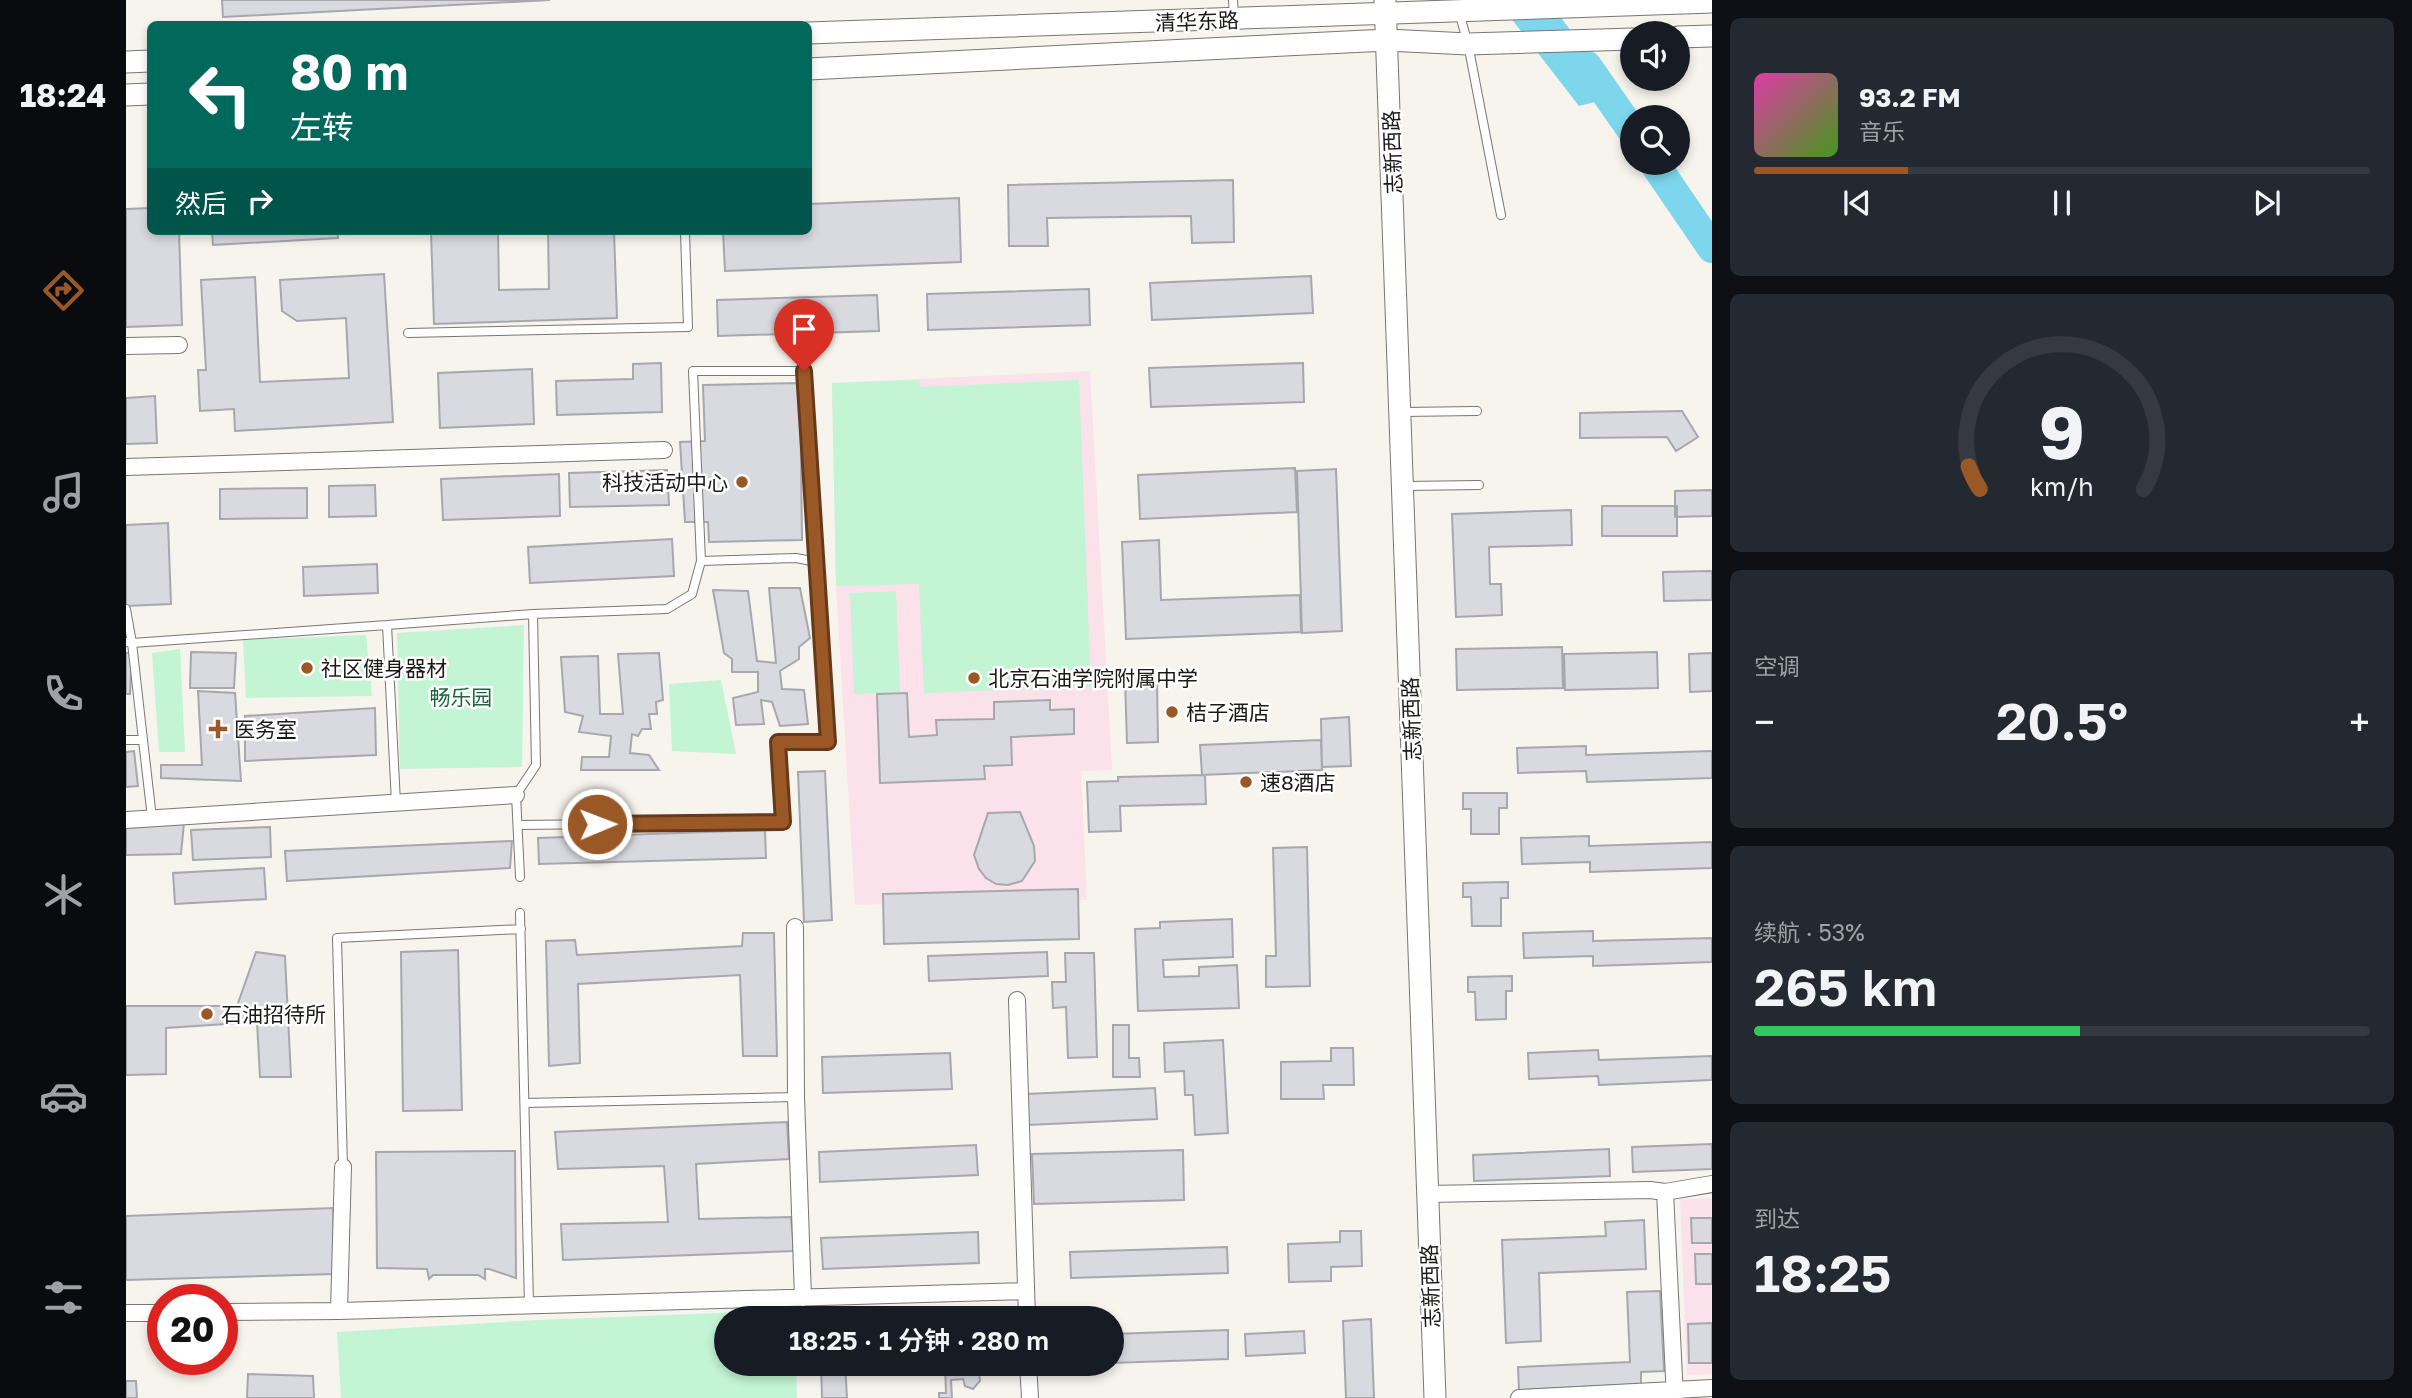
<!DOCTYPE html>
<html lang="zh">
<head>
<meta charset="utf-8">
<style>
	body { margin:0; font-family:"Golos Text","Noto Sans SC",sans-serif; background:#242831; color:#f1f3f6; height:100vh; display:flex; flex-direction:column; font-size:26px; white-space:nowrap }
	* { box-sizing:border-box; margin:0 }
	p { font-size:23px; color:#9ea1a6 }
	.icon { flex:none; width:38px; height:38px; fill:none; stroke:currentColor; stroke-width:2; stroke-linecap:round; stroke-linejoin:round }
	.map { position:relative; flex:1; overflow:hidden }
	.sheet { display:flex; flex-direction:column; gap:18px; padding:18px; background:#0d0f14; width:700px }
	.sheet>* { flex:none }
	.banner { position:absolute; left:21px; top:21px; width:665px; height:214px; border-radius:10px; box-shadow:0 4px 10px #0003; background:#00695c; color:#fff; overflow:hidden }
	.tools { position:absolute; left:1494px; top:21px; display:grid; gap:14px }
	.tools a { display:grid; place-items:center; width:70px; height:70px; border-radius:50%; background:#171b24; box-shadow:0 4px 10px #0003; font-size:35px }
	.speed { position:absolute; left:21px; top:1284px; display:flex; gap:14px; font-size:35px; font-weight:700; text-align:center }
	.speed>* { display:grid; place-content:center; width:91px; height:91px; border-radius:50%; background:#171b24; box-shadow:0 4px 10px #0003; line-height:1 }
	.speed .limit { border:10px solid #d22; background:#fff; color:#111 }
	.pin { position:absolute; display:grid; place-items:center; width:60px; height:60px; color:#fff; margin:-72px -30px; border-radius:50% 50% 50% 0; rotate:-45deg; box-shadow:0 0 7px #0007 }
	.pin .icon { rotate:45deg }
	.me { position:absolute; width:77px; margin:-38px; rotate:89deg; stroke-linejoin:round; filter:drop-shadow(0 0 5px #0008) }
	.turn { display:flex; align-items:center; gap:24px; height:147px; padding:0 28px; font-size:32px }
	.turn .icon { width:91px; height:91px; stroke-width:2.5 }
	.turn b { display:block; font-size:49px; line-height:60px }
	.then { display:flex; align-items:center; height:66px; padding:0 28px; background:#0003; gap:14px; font-size:26px }
	.big { font-size:52px; font-weight:600; line-height:1.1 }
	.sheet .tile { flex:1; display:flex; flex-direction:column; justify-content:center; gap:10px; min-width:0; padding:0 24px; border-radius:10px; background:#242831 }
	.sheet .dial { align-items:center; gap:0 }
	.dial svg { height:182px; overflow:visible; fill:none; stroke:#363941; stroke-width:7; stroke-linecap:round; text-anchor:middle }
	.dial text { fill:#f1f3f6; stroke:none }
	.song { display:flex; align-items:center; gap:21px }
	.cover { width:84px; height:84px; border-radius:10px; background:linear-gradient(135deg,hsl(320 70% 55%),hsl(100 70% 35%)) }
	.played { height:7px; border-radius:4px; background:linear-gradient(90deg,#9b5827 25%,#363941 25%) }
	.keys { display:flex; justify-content:space-around; direction:ltr }
	.heat { display:flex; justify-content:space-between; align-items:center; font-size:38px; direction:ltr }
	.charge { height:10px; border-radius:5px; background:linear-gradient(90deg,#34c759 53%,#363941 0) }
	.trip { position:absolute; left:588px; top:1306px; width:410px; height:70px; border-radius:35px; background:#171b24; box-shadow:0 4px 10px #0003; font-weight:600; line-height:70px; text-align:center }
	main { display:flex; flex:1; min-height:0 }
	.tabs { display:flex; flex-direction:column; width:126px; justify-content:space-around; align-items:center; background:#090b0e; color:#9ea1a6 }
	.tabs .icon { width:49px; height:49px }
	.tabs .active { color:#9b5827 }
	.tabs b { font-size:32px; color:#f1f3f6 }
	.map>svg:first-child { display:block }
	.education { fill:#fbe2ea }
	.green { fill:#c3f4d4 }
	.water { fill:#7dd6eb }
	.lines { fill:none; stroke-linecap:round; stroke-linejoin:round }
	.river { stroke:#7dd6eb; stroke-width:30 }
	.building { fill:#d9d9e0; stroke:#a7a8ae; stroke-width:2 }
	.lane-casing { stroke:#7a7671; stroke-width:10 }
	.street-casing { stroke:#7a7671; stroke-width:18 }
	.secondary-casing { stroke:#7a7671; stroke-width:23 }
	.lane { stroke:#fff; stroke-width:8 }
	.street { stroke:#fff; stroke-width:16 }
	.secondary { stroke:#fff; stroke-width:21 }
	.route-casing { stroke:#653919; stroke-width:18 }
	.route { stroke:#9b5827; stroke-width:12 }
	.poi-dot { fill:#9b5827; stroke:#fff; stroke-width:2.5 }
	.labels { text-anchor:middle; dominant-baseline:central; stroke-width:5; stroke-linejoin:round; paint-order:stroke }
	.street-label { font-size:21px; fill:#1a1917; stroke:#fff }
	.poi-label { font-size:21px; fill:#1a1917; stroke:#fff; text-anchor:start }
	.park-label { font-size:21px; fill:#1b6640; stroke:#fff }
</style>
</head>
<body>
<main>
<nav class="tabs">
<b>18:24</b>
<svg class="icon active" aria-label="directions" viewBox="0 0 24 24"><path d="M12 3l9 9-9 9-9-9zM9 14v-3h6M13 9l2 2-2 2"/></svg>
<svg class="icon" aria-label="music" viewBox="0 0 24 24"><path d="M9 18V5l10-2v13"/><circle cx="6" cy="18" r="3"/><circle cx="16" cy="16" r="3"/></svg>
<svg class="icon" aria-label="phone" viewBox="0 0 24 24"><path d="M5 4h4l2 5-3 2q2 4 5 5l2-3 5 2v4C11 20 4 13 5 4z"/></svg>
<svg class="icon" aria-label="climate" viewBox="0 0 24 24"><path d="M12 3v18M4 7l16 10M4 17L20 7"/></svg>
<svg class="icon" aria-label="car" viewBox="0 0 24 24"><path d="M5 17H2v-5l4-1 3-4h7l3 4 3 1v5h-3M9 17h6M6 11h13"/><circle cx="7" cy="17" r="2"/><circle cx="17" cy="17" r="2"/></svg>
<svg class="icon" aria-label="filters" viewBox="0 0 24 24"><path d="M4 7h16M4 17h16"/><circle cx="9" cy="7" r="2"/><circle cx="15" cy="17" r="2"/></svg>
</nav>
<div class="map">
<svg width="1586" height="1398" viewBox="0 0 1586 1398">
	<rect width="100%" height="100%" fill="#f7f3ed"/>
	<path class="education" d="M964,371l22,399 -31,1 6,129 -232,5 -19,-319 -4,-203z
		M1586,1198v176l-25,1 -7,-176z"/>
	<path class="green" d="M793,380l1,7 159,-7 12,307 -167,6 -5,-109 -83,2 -4,-203z
		M770,591l4,101 -46,2 -4,-101z
		M398,625l-2,142 -122,2 -3,-136z
		M240,635l6,61 -126,2 -3,-58z
		M54,649l5,103h-26l-7,-99z
		M595,680l15,74 -64,-3 -3,-67z
		M668,1310v8h-68v45h70l1,35h-456l-4,-66 201,-12z"/>
	<path class="water" d="M1371,0h51l71,96 -40,10z"/>
	<g class="lines">
		<path class="river" d="M1461,66l46,66
			M1528,163l58,85"/>
	</g>
	<path class="building" d="M96,0h328l-327,17z
		M1107,180l1,62 -42,1 -1,-27 -144,2 1,28h-39l-1,-61z
		M833,198l2,64 -236,9 -2,-40h85v-27z
		M24,208v23h29l3,94 -56,2v-118z
		M86,231h126v7l-125,7z
		M305,231h67l1,59 50,-1 -1,-58h66l3,87 -183,6z
		M258,274l9,148 -158,9 -1,-22 -34,2 -2,-41h8l-5,-90 54,-3 5,105 89,-4 -3,-60 -49,3 -15,-10 -2,-31z
		M1185,276l2,37 -161,7 -2,-37z
		M963,289l1,36 -162,5 -1,-36z
		M751,295l2,36 -161,5 -1,-36z
		M535,363l1,49 -105,3 -1,-34 77,-2v-15z
		M1177,363l1,39 -153,5 -2,-39z
		M406,369l2,55 -94,4 -2,-55z
		M674,383l2,157 -93,2 -1,-20h-23l-5,-80 25,-1 -2,-56z
		M29,396l2,47 -31,1v-46z
		M1556,411l16,26 -22,14 -9,-14 -87,1v-25z
		M1169,468l2,44 -157,7 -2,-44z
		M1210,469l6,162 -40,2 -5,-162z
		M541,470l2,35 -99,2 -1,-34z
		M433,474l1,42 -117,4 -2,-41z
		M249,485l1,31 -47,1v-31z
		M181,488v30l-87,1v-30z
		M1586,490v26l-37,1v-26z
		M1476,506h75v30h-75z
		M1445,510l1,35 -83,2 1,37h11l1,31 -46,2 -4,-103z
		M42,523l3,81 -45,2v-81z
		M546,539l2,37 -144,7 -2,-36z
		M1033,540l2,60 139,-5 1,37 -175,7 -4,-97z
		M251,564l1,29 -74,3 -1,-29z
		M1586,571v29l-48,1 -1,-29z
		M643,588h31l10,50 -11,9v12l-19,12 2,18 22,1 4,34 -28,2 -8,-24 -11,-2 3,24 -28,1 -3,-27 25,-6v-20h-26v-13l-8,-6 -11,-63 35,1 9,70 19,2z
		M1436,647l1,41 -106,2 -1,-41z
		M65,652l45,1 -2,35h-44z
		M1531,652l1,36 -93,2 -1,-36z
		M0,653h6l-2,41h-4z
		M533,653l4,47 -7,2 1,12h-8l2,15h-9l-4,7 -6,-2 -2,19 19,2 10,15h-78l1,-13h27l2,-21 -32,-4 4,-16 -18,-4 -4,-55 37,-1 2,58h23l-5,-60z
		M1586,653v38l-22,1 -1,-38z
		M1031,679l1,63 -31,1 -2,-63z
		M72,691l37,2 6,88 -80,-3v-13h41z
		M781,693l2,44 28,-2 -1,-15 58,-1v-17l56,-2v10l24,-1v25l-63,3 1,28 -28,1 1,13 -105,4 -3,-89z
		M249,708l1,47 -131,6v-45z
		M1223,717l2,49 -29,1 -1,-48z
		M1195,740l1,30 -120,5 -2,-30z
		M1460,746v9l126,-4v27l-125,4 -1,-11 -68,2 -1,-25z
		M8,751l4,35 -12,1v-35z
		M699,771l7,149 -28,2 -6,-150z
		M1079,775l1,29 -86,2 1,25 -32,1 -2,-50 31,-1v-4z
		M1337,793h44v15h-8v26h-28v-25h-8z
		M894,812l14,34 1,15 -13,20 -14,4 -12,-1 -10,-6 -7,-9 -5,-14 14,-42z
		M58,823l-3,31 -55,1v-29z
		M144,827l1,30 -78,3 -2,-30z
		M639,830l1,28 -227,6 -1,-26z
		M1463,836v10l123,-4v26l-122,4v-10l-68,2 -1,-26z
		M386,841l-2,27 -223,13 -2,-30z
		M1181,847l3,139 -44,1v-31h10l-3,-108z
		M138,868l2,31 -91,5 -2,-31z
		M1382,882v16h-7v28h-29l-1,-29h-8v-14z
		M952,889l1,50 -195,5 -1,-50z
		M1106,919l1,38 -70,3 1,17 35,-1v-9l38,-2 2,43 -101,3 -3,-82 25,-1v-6z
		M1467,931v10l119,-3v24l-119,4v-10l-69,2 -1,-25z
		M617,933h31l3,123h-34l-3,-81 -162,9 2,79 -31,3 -3,-125 29,-1 2,15 165,-9z
		M332,950l4,160 -59,1 -2,-159z
		M130,952l29,4 6,121h-31l-3,-55 -91,6v46l-40,1v-69h111z
		M921,952l1,24 -119,5 -1,-25z
		M939,953h29l3,104 -29,1 -2,-51 -13,1 -1,-26h14z
		M1386,976v15h-6v28l-30,1 -1,-28h-7v-15z
		M987,1025h16v33h10l1,19h-27z
		M1097,1040l5,93 -33,2 -2,-40h-8l-1,-24 -19,1 -1,-29z
		M1205,1048h22l1,37h-31l1,14h-43v-37l50,-1z
		M1472,1050l1,10 113,-4v24l-113,5 -1,-9 -69,3 -1,-26z
		M824,1053l2,36 -129,4 -1,-36z
		M1029,1088l2,31 -129,6 -1,-31z
		M661,1122l2,37 -93,5 3,55 92,-2 3,34 -231,9 -2,-36 107,-2 -4,-56 -106,3 -3,-37z
		M1586,1144v25l-79,3 -1,-25z
		M850,1145l2,30 -158,7 -1,-30z
		M1483,1149l1,27 -136,5 -1,-26z
		M1057,1150l1,50 -150,4 -2,-50z
		M389,1151l1,127 -27,-9h-4v10l-7,-4h-45l-4,4 -2,-10 -50,-1 -1,-116z
		M207,1208l2,66 -209,6v-64z
		M1565,1218h21v25h-20z
		M1518,1220l2,49 -107,4 2,68 -35,2 -4,-103 104,-4 -1,-14z
		M1214,1231h21l1,35 -31,1v14l-42,1 -1,-38 52,-2z
		M852,1232l1,31 -156,6 -2,-31z
		M1101,1247l1,26 -157,5 -1,-26z
		M1569,1254h17v30h-16z
		M1534,1291l4,80 -23,1v12l-122,6 -1,-23 112,-5 -3,-70z
		M802,1312h62v6h-62z
		M1245,1319l3,79h-28l-3,-77z
		M1586,1323v40h-23l-1,-39z
		M1102,1330v29l-117,4v-29z
		M1178,1331l1,22 -59,3 -1,-22z
		M695,1363h24l2,35h-25z
		M819,1363h33l2,18 -7,8 -8,-3 -2,-7 -12,1 1,18h-13v-5h7z
		M122,1374l65,2 1,22h-67z
		M0,1381h10l1,17h-11z"/>
	<g class="lines">
		<defs>
			<path id="lane" d="M1107,0l1,17
				M1333,12l9,32 33,171
				M282,333l280,-6 -3,-96
				M1276,412l75,-1
				M1279,486l74,-1
				M575,561l-8,-190h111l13,191
				M0,609l6,34 -6,-1
				M261,625l146,-11 3,151 -20,30 4,82
				M0,740h17l-11,-97 255,-18 9,178
				M17,740l9,78
				M392,825l265,-3 -5,-80h50l-11,-180 -21,-4 -95,3 -9,33 -25,15 -134,5
				M394,913l9,392
				M399,1103l271,-6
				M217,1167l-6,-229 184,-9"/>
			<path id="street" d="M0,346l53,-1
				M0,467l538,-17
				M0,820l390,-25
				M669,927l1,170 7,201
				M891,1000l10,318
				M1539,1192l10,206
				M1300,1194l224,-4 15,2 47,-8
				M213,1311l4,-144
				M96,1312l117,-1 687,-20
				M0,1313h37
				M902,1363l2,35
				M1393,1398l193,-10"/>
			<path id="secondary" d="M1259,0l50,1398
				M682,33l904,-31
				M1552,37l34,-1
				M0,62l24,-1
				M682,69l579,-29 81,4 165,-5
				M0,95l24,-1"/>
		</defs>
		<use href="#lane" class="lane-casing"/>
		<use href="#street" class="street-casing"/>
		<use href="#secondary" class="secondary-casing"/>
		<use href="#lane" class="lane"/>
		<use href="#street" class="street"/>
		<use href="#secondary" class="secondary"/>
	</g>
	<g class="lines">
		<defs>
			<path id="route" d="M471,824l186,-2 -5,-80h50l-24,-371"/>
		</defs>
		<use href="#route" class="route-casing"/>
		<use href="#route" class="route"/>
	</g>
	<g class="poi-dot">
		<circle cx="616" cy="482" r="7"/>
		<circle cx="181" cy="668" r="7"/>
		<circle cx="848" cy="678" r="7"/>
		<circle cx="1046" cy="712" r="7"/>
		<path d="M88.5 718.5h7v7h7v7h-7v7h-7v-7h-7v-7h7z"/>
		<circle cx="1120" cy="782" r="7"/>
		<circle cx="81" cy="1014" r="7"/>
	</g>
	<g class="labels">
		<g class="street-label">
			<text transform="translate(1071 21) rotate(-2)">清华东路</text>
			<text transform="translate(1266 152) rotate(-92)">志新西路</text>
			<text transform="translate(1285 719) rotate(-92)">志新西路</text>
			<text transform="translate(1304 1286) rotate(-92)">志新西路</text>
		</g>
		<g class="poi-label">
			<text x="602" y="482" text-anchor="end">科技活动中心</text>
			<text x="195" y="668">社区健身器材</text>
			<text x="862" y="678">北京石油学院附属中学</text>
			<text x="1060" y="712">桔子酒店</text>
			<text x="108" y="729">医务室</text>
			<text x="1134" y="782">速8酒店</text>
			<text x="95" y="1014">石油招待所</text>
		</g>
		<g class="park-label">
			<text x="335" y="697">畅乐园</text>
		</g>
	</g>
</svg>
<div class="tools">
<a><svg class="icon" aria-label="sound" viewBox="0 0 24 24"><path d="M4 9h4l5-4v14l-5-4H4zM17 9q2 3 0 6"/></svg></a>
<a><svg class="icon" aria-label="search" viewBox="0 0 24 24"><circle cx="10" cy="10" r="6"/><path d="M15 15l6 6"/></svg></a>
</div>
<div class="speed"><div class="limit">20</div></div>
<div class="pin" style="left:678px;top:371px;background:#d93025"><svg class="icon" aria-label="arrive" viewBox="0 0 24 24"><path d="M6 21V4h12l-3 4 3 4H6"/></svg></div>
<svg class="me" style="left:471px;top:824px" viewBox="-20 -20 40 40"><circle r="17" fill="#9b5827" stroke="#fff" stroke-width="3"/><path d="M0-11L8 9 0 5-8 9z" fill="#fff"/></svg>
<div class="trip">18:25 · 1 分钟 · 280 m</div>
<div class="banner">
<div class="turn"><svg class="icon" aria-label="left" viewBox="0 0 24 24"><path d="M17 20v-9H6M10 6l-5 5 5 5"/></svg><div><b>80 m</b>左转</div></div>
<div class="then">然后<svg class="icon" aria-label="right" viewBox="0 0 24 24"><path d="M7 20v-9h11M14 6l5 5-5 5"/></svg></div>
</div>
</div>
<section class="sheet">
<div class="tile">
<div class="song"><i class="cover"></i><div><b>93.2 FM</b><p>音乐</p></div></div>
<div class="played"></div>
<div class="keys"><svg class="icon" aria-label="previous" viewBox="0 0 24 24"><path d="M18 5L8 12l10 7zM5 5v14"/></svg><svg class="icon" aria-label="pause" viewBox="0 0 24 24"><path d="M8 5v14M16 5v14"/></svg><svg class="icon" aria-label="next" viewBox="0 0 24 24"><path d="M6 5l10 7-10 7zM19 5v14"/></svg></div>
</div>
<div class="tile dial"><svg viewBox="0 0 100 80">
<path d="M14 69A42 42 0 1 1 86 69"/>
<path d="M14 69A42 42 0 0 1 9 59" stroke="#9b5827"/>
<text x="50" y="56" font-size="32" font-weight="700">9</text>
<text x="50" y="72" font-size="11">km/h</text>
</svg></div>
<div class="tile"><p>空调</p>
<div class="heat"><a>−</a><b class="big">20.5°</b><a>+</a></div>
</div>
<div class="tile"><p>续航 · 53%</p><b class="big">265 km</b><div class="charge"></div></div>
<div class="tile"><p>到达</p><b class="big">18:25</b></div>
</section>
</main>
</body>
</html>
